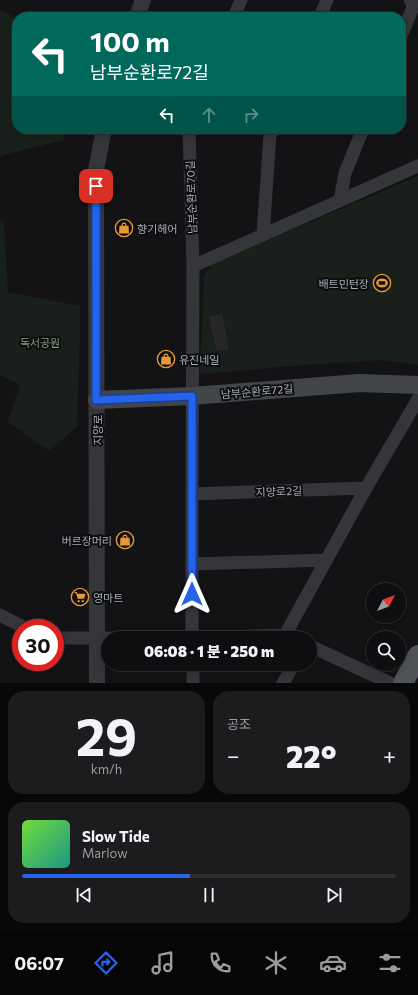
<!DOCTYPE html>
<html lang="ko">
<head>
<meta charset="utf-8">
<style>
	body { margin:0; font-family:Commissioner,"Noto Sans KR",sans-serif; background:#1c1c1e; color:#f1f3f6; height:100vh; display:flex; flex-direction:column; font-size:15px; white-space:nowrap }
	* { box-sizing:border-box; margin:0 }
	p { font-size:13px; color:#9b9c9f }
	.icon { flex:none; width:22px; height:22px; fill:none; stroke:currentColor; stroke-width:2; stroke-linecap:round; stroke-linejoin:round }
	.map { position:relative; height:683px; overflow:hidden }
	.side { display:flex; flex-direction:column; gap:8px; padding:8px; background:#080809; flex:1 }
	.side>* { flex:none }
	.top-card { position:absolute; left:12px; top:12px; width:394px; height:122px; border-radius:16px; box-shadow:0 2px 10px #0003,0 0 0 1px #2e2e30; background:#00695c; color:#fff; overflow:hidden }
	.needle { width:26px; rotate:48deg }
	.controls { position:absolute; left:366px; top:583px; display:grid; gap:8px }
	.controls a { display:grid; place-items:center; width:40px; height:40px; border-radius:50%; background:#0e0e10; box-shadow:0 2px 10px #0003,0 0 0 1px #2e2e30; font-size:20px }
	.speed { position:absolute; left:12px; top:619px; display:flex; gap:8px; font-size:20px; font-weight:700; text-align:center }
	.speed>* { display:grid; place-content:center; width:52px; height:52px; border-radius:50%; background:#0e0e10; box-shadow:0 2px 10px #0003,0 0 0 1px #2e2e30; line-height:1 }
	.speed .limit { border:6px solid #d22; background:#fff; color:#111 }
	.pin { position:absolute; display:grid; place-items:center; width:34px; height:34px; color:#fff; margin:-17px; border-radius:8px; box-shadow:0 2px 6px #0006 }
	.me { position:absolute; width:44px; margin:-22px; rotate:0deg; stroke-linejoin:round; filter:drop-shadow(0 0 3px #0008) }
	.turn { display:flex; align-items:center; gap:14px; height:84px; padding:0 12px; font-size:18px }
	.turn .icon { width:52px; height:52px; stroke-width:2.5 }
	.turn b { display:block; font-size:28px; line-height:34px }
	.lanes { display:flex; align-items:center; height:38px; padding:0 12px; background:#0003; justify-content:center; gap:20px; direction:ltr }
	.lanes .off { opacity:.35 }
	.big { font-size:30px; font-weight:800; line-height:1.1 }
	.side .widget { flex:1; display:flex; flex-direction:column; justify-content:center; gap:6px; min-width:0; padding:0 14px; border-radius:16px; background:#1c1c1e }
	.side .dial { align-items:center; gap:0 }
	.dial b { font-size:52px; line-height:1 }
	.song { display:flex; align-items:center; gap:12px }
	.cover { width:48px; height:48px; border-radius:6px; background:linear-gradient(135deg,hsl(100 70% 55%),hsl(170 70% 35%)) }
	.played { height:4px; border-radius:2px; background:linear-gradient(90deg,#2563eb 45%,#2e2e30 45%) }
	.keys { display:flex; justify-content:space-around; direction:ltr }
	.heat { display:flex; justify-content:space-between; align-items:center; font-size:22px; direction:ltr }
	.side .tiles { flex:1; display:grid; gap:8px; grid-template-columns:1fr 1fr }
	.widget:last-child { grid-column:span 2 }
	.trip { position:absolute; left:101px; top:631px; width:216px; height:40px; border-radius:20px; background:#0e0e10; box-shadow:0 2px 10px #0003,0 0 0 1px #2e2e30; font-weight:800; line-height:40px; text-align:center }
	.menu { display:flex; height:64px; justify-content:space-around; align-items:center; background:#060606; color:#9b9c9f }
	.menu .icon { width:28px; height:28px }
	.menu .selected { color:#2563eb }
	.menu b { font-size:18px; color:#f1f3f6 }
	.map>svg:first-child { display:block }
	.green { fill:#191f1a }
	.building { fill:#262629; stroke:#2d2d30 }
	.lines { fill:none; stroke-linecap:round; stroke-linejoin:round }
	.minor { stroke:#343639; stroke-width:13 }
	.tertiary { stroke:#343639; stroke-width:16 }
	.secondary { stroke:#424549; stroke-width:18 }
	.primary { stroke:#505358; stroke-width:20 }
	.route-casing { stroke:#184099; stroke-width:10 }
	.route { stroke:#2563eb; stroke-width:7 }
	.labels { text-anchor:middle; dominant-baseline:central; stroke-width:4; stroke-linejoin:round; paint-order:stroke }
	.street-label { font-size:11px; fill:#a5acb4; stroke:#0e0e10 }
	.poi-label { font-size:11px; fill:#a5acb4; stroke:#0e0e10; text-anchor:start }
	.park-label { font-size:11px; fill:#7f9e7d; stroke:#0e0e10 }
</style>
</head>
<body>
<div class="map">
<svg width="418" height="683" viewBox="0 0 418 683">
	<rect width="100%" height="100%" fill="#131315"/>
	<path class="green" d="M0,10l17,8v111h48l-1,11 -61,15 -3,2z
		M418,176v189l-35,-5 -78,5 -105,9 4,-98 8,-12z
		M0,220l4,1 4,71 72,14v29l-3,92 -27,23 -10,-5 -10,-8 -22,-15 12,-37 -20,-10z"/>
	<path class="building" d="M221,315l7,33 -11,2 -7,-33z"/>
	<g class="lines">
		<path class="minor" d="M234,17l7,-17
			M320,17l7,-17
			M401,36l15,-36
			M189,129l4,137 -1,228v144
			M340,201l5,-28 18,-44
			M263,235l7,-100 3,-6
			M193,266l225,-100
			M192,494l174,-6
			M192,564l134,-4
			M0,615l25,13
			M285,635l81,-147 52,-89
			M55,638h127
			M194,638l91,-3 6,3
			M310,646l80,37
			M193,664v19
			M283,683l11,-19"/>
		<path class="tertiary" d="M412,0l6,3
			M137,17l6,-17
			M97,683l-1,-513 8,-41"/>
		<path class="secondary" d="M97,400l95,-4 167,-13 59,2"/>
		<path class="primary" d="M403,683l15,-28"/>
	</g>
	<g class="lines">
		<defs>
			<path id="route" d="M96,186v214l96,-4v198"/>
		</defs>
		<use href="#route" class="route-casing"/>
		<use href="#route" class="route"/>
	</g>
	<defs>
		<symbol id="shop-ring" viewBox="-11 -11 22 22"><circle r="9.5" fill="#0e0e10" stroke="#e79938" stroke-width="1.5"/><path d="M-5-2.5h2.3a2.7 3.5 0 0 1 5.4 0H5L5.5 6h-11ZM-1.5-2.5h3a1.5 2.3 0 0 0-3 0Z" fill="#e79938"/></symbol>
		<symbol id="stadium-ring" viewBox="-11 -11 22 22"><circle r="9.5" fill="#0e0e10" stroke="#e79938" stroke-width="1.5"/><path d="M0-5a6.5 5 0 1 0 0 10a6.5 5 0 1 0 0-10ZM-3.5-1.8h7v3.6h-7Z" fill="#e79938"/></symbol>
		<symbol id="supermarket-ring" viewBox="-11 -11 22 22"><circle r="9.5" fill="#0e0e10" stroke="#e79938" stroke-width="1.5"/><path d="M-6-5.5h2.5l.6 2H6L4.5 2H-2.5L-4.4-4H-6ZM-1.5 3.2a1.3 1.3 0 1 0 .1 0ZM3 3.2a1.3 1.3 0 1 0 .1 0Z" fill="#e79938"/></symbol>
	</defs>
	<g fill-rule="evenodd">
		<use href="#shop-ring" x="114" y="218" width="20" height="20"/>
		<use href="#stadium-ring" x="372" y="273" width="20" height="20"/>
		<use href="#shop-ring" x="156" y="349" width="20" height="20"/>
		<use href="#shop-ring" x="115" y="530" width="20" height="20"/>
		<use href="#supermarket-ring" x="70" y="587" width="20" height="20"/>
	</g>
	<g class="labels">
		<g class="street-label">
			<text transform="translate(191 197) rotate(-92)">남부순환로70길</text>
			<text transform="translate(257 391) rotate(-5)">남부순환로72길</text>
			<text transform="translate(97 430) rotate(-90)">지양로</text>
			<text transform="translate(279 491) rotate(-2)">지양로2길</text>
		</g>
		<g class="poi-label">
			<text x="137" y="228">향기헤어</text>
			<text x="369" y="283" text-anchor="end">배트민턴장</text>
			<text x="179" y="359">유진네일</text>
			<text x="112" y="540" text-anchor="end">버르장머리</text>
			<text x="93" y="597">영마트</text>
		</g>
		<g class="park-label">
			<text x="40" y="342">독서공원</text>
		</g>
	</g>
</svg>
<div class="controls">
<a><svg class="needle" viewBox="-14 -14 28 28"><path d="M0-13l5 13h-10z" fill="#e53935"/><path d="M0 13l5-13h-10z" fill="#9b9c9f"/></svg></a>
<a><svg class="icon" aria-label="search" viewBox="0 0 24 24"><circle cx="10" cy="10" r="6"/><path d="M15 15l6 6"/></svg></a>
</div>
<div class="speed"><div class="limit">30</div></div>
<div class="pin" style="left:96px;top:186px;background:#d93025"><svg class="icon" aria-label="arrive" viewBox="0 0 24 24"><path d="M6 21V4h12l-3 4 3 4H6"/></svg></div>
<svg class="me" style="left:192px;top:594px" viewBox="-20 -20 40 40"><path d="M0-17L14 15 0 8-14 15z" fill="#2563eb" stroke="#fff" stroke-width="4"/></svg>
<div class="trip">06:08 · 1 분 · 250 m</div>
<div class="top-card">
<div class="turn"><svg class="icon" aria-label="left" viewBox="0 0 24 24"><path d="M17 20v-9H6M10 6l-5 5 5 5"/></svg><div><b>100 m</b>남부순환로72길</div></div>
<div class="lanes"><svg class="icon" aria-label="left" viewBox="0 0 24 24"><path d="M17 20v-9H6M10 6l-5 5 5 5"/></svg><svg class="icon off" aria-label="ahead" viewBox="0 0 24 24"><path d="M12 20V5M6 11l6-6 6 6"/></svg><svg class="icon off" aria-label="right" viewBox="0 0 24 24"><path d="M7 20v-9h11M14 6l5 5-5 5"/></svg></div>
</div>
</div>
<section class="side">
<div class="tiles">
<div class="widget dial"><b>29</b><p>km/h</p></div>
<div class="widget"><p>공조</p>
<div class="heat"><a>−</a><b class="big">22°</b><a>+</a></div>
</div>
<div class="widget">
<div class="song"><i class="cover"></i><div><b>Slow Tide</b><p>Marlow</p></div></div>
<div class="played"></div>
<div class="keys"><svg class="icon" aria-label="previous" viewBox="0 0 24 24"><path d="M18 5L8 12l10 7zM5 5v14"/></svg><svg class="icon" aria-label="pause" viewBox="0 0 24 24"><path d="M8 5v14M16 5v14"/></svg><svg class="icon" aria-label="next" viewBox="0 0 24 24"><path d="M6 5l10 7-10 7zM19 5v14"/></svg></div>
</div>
</div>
</section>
<nav class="menu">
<b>06:07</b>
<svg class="icon selected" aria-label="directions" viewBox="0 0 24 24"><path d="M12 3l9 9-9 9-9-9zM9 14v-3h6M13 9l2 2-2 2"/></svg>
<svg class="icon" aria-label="music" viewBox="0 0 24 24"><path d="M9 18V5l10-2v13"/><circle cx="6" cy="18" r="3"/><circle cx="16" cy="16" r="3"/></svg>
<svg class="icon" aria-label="phone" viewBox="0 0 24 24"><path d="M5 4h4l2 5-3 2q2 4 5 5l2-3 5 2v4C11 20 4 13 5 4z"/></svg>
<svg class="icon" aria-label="climate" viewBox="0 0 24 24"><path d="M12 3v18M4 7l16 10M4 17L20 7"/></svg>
<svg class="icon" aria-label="car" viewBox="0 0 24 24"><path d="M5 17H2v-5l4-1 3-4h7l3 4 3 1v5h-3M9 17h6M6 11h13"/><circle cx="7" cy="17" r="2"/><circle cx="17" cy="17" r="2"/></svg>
<svg class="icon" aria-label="filters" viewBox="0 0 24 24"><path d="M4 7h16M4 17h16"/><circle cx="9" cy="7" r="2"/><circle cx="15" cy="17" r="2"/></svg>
</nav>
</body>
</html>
